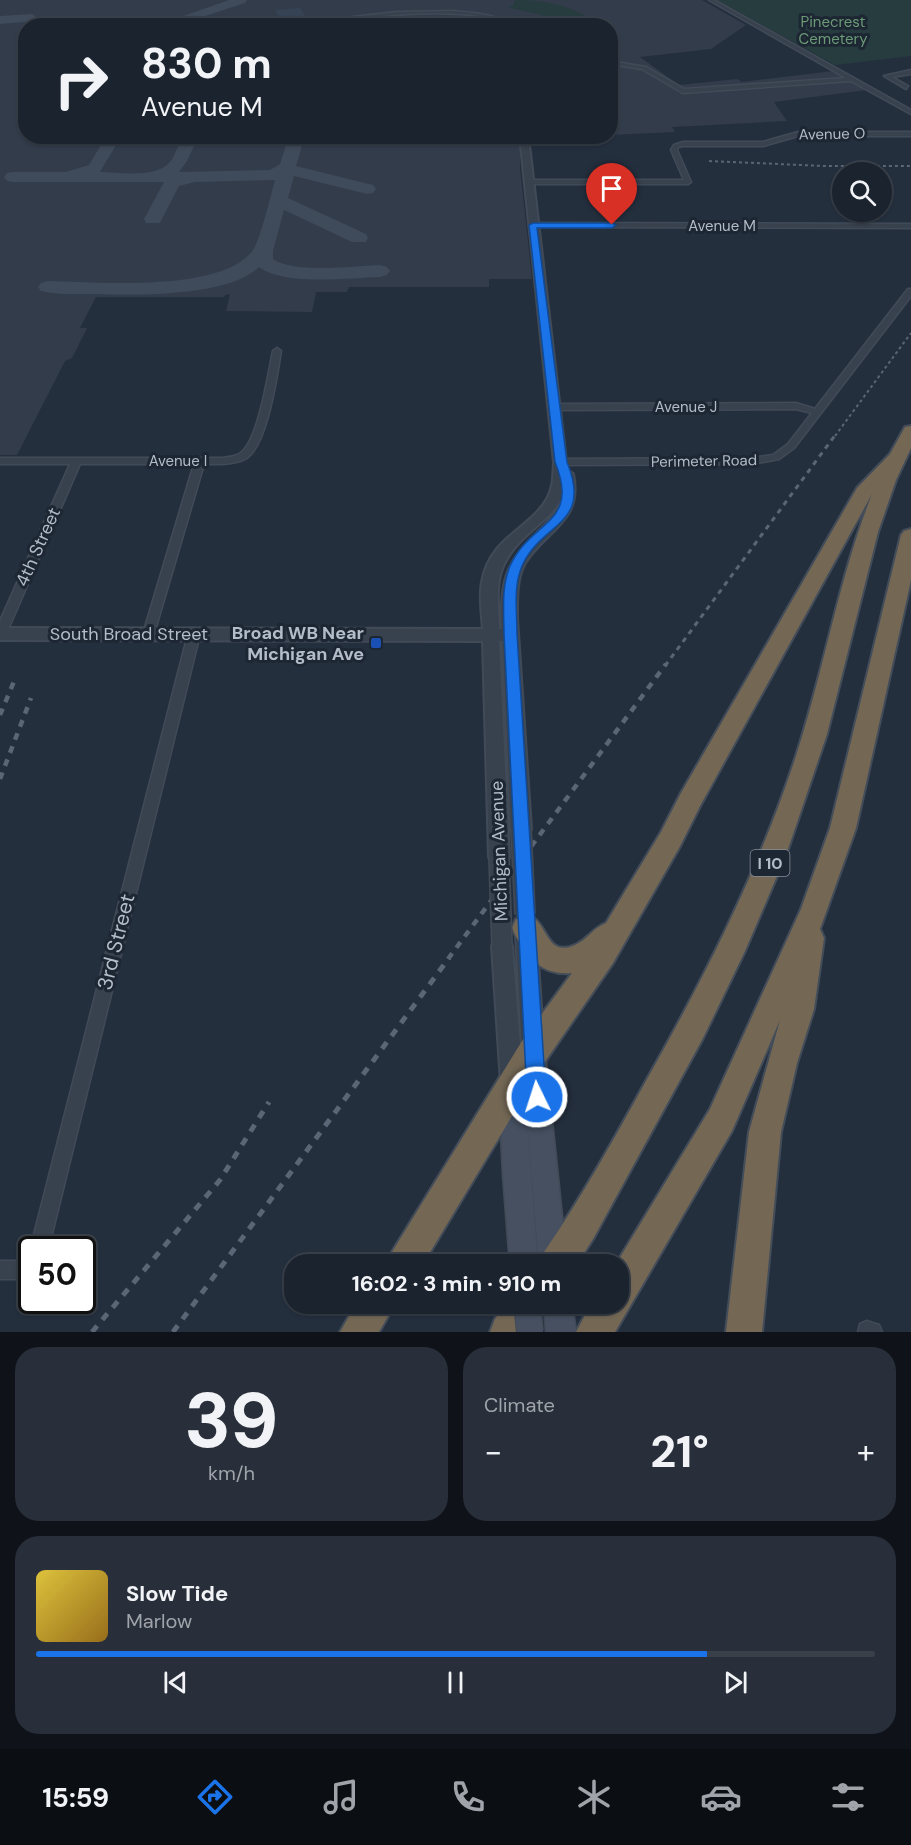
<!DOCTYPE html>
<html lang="en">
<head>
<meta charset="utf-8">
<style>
	body { margin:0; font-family:"DM Sans",sans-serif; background:#282f3a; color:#f1f3f6; height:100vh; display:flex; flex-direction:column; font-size:22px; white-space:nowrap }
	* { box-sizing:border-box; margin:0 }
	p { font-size:20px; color:#a0a4aa }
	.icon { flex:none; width:33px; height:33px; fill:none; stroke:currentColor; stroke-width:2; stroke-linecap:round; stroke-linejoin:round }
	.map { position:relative; height:1332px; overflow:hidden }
	.drawer { display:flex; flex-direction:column; gap:15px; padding:15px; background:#0f1319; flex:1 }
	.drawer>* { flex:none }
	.guide { position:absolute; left:18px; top:18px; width:600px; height:126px; border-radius:24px; box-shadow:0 2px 4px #0004,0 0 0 2px #39404a; background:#1b232e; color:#f1f3f6; overflow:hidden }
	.tools { position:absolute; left:832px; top:162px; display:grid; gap:12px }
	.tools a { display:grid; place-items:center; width:60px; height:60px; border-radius:50%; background:#1b232e; box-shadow:0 2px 4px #0004,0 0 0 2px #39404a; font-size:30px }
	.speed { position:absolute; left:18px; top:1236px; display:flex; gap:12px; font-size:30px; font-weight:700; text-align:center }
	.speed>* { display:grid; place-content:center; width:78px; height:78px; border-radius:50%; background:#1b232e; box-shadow:0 2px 4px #0004,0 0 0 2px #39404a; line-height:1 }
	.speed .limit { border:3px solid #111; border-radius:9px; background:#fff; color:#111 }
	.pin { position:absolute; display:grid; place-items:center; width:51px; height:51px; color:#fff; margin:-62px -26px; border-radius:50% 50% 50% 0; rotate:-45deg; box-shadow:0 0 6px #0007 }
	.pin .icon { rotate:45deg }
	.me { position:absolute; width:66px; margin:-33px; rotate:356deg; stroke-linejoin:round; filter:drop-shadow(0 0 4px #0008) }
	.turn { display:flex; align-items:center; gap:21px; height:126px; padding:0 24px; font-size:27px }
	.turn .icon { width:78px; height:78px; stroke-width:2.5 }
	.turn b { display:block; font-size:42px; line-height:51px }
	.big { font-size:45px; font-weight:700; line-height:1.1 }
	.drawer .card { flex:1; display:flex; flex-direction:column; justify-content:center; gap:9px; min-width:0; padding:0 21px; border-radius:24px; background:#282f3a }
	.drawer .dial { align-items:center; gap:0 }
	.dial b { font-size:78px; line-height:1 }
	.song { display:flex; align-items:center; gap:18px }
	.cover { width:72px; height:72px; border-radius:9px; background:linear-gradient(135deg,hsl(50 70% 55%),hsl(40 70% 35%)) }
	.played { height:6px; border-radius:3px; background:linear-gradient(90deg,#1a73e8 80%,#39404a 80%) }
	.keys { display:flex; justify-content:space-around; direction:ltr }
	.heat { display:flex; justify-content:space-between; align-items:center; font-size:33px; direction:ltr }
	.drawer .tiles { flex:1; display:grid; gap:15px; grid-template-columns:1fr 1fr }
	.card:last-child { grid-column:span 2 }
	.trip { position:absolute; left:284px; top:1254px; width:345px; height:60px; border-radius:24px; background:#1b232e; box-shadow:0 2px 4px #0004,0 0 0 2px #39404a; font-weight:700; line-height:60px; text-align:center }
	.dock { display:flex; height:96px; justify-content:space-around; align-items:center; background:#0b0e12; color:#a0a4aa }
	.dock .icon { width:42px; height:42px }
	.dock .current { color:#1a73e8 }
	.dock b { font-size:27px; color:#f1f3f6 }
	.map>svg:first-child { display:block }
	.airport { fill:#323c4b }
	.green { fill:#263c3f }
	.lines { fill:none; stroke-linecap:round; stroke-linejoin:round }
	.taxiway { fill:#3f4a5a; fill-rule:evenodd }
	.building { fill:#364354 }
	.minor-casing { stroke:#414a57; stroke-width:3 }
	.tertiary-casing { stroke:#414a57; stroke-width:4 }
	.secondary-casing { stroke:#414a57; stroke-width:3 }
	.motorway-casing { stroke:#434c59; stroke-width:4 }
	.minor { fill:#38414e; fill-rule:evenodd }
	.tertiary { fill:#38414e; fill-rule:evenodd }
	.secondary { fill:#465061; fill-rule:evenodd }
	.motorway { fill:#746855; fill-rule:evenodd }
	.rail-far3 { stroke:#5a6575; stroke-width:2; stroke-dasharray:3 3; stroke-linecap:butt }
	.rail-far2 { stroke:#5a6575; stroke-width:3; stroke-dasharray:5 5; stroke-linecap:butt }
	.rail-far1 { stroke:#5a6575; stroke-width:4.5; stroke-dasharray:7 7; stroke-linecap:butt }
	.rail { stroke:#5a6575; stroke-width:5; stroke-dasharray:8 8; stroke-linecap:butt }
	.tertiary-bridge-casing { stroke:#414a57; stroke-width:22; stroke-linecap:butt }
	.secondary-bridge-casing { stroke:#414a57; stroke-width:28; stroke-linecap:butt }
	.tertiary-bridge { stroke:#38414e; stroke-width:19 }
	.secondary-bridge { stroke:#465061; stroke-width:26 }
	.route { fill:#1a73e8; stroke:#114b97; stroke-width:1.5 }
	.transit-dot { fill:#1a4fb4; stroke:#1d2633; stroke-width:2 }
	.labels { text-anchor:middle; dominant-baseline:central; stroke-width:6; stroke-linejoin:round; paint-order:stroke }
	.far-park-label { font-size:15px; fill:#6b9a76; stroke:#1d2633 }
	.far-street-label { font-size:15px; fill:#b4bcc9; stroke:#1d2633 }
	.shield { fill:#1d2633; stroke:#878f9c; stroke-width:1.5 }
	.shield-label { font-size:16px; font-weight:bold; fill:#b4bcc9 }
	.street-label { font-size:18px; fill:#b4bcc9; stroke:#1d2633 }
	.poi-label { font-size:18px; font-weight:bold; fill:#b4bcc9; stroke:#1d2633; text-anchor:end }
	.near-street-label { font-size:21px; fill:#b4bcc9; stroke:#1d2633 }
</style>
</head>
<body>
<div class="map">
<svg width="911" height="1332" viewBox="0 0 911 1332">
	<rect width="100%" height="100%" fill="#242f3e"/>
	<path class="airport" d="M0,0h702l44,25 -35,24 -71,8 39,28 58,-6 5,3 91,-11 34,19 -93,12 13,19 -115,6 3,5 -64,3 -1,-109h-584v110l494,1v31l12,111h-43v8h-140l-2,5h-31l-4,20 -86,-1 4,-17 -5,1 -1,2h-128l-16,31h7l-15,30 -7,3 -48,94h-17z"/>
	<path class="green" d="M519,0c21,0 49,5 66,16l1,6 6,3h-39l-3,-2 4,-5 -46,-11 6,-2v-4z
		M717,0h194v56l-76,9z"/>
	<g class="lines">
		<path class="taxiway" d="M229,0h18l-2,3 -70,23h-20z
			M32,14l6,4 -2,3 -36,3v-8z
			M106,136l11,1 2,3 -19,32c20,0 55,7 70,-10 6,-8 8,-18 14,-26l11,1 2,3 -10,21 -8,11 91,-2 10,-6 9,-28h16l-9,30 77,19 3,4 -3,4 -6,1 -73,-18 -6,22 78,36 2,4 -2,4h-14l-68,-32 -11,41v8c23,15 79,7 107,6l7,2 3,4 -3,4 -7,2c-31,1 -96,9 -121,-10 -31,31 -130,28 -172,27 -15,0 -31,1 -46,-3l-3,-4 3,-4 7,-2c49,1 174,12 205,-31 7,-10 18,-55 22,-70l-80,2 -16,4 -17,33 -2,4h-14l-2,-4 20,-37h-151l-6,-1 -3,-4 3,-4 6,-1h53l23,-7z"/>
	</g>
	<path class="building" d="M300,8l12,18h-27l-10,-16z"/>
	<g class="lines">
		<defs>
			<path id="minor" d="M709,0h5l197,110v4l-60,-33 -168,12 -41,-24 -32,-5v-3l36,6 38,22 162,-11z
				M453,11c22,2 43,3 62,15 -7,0 -11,-4 -17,-6 -12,-4 -25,-5 -38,-6 -43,-3 -88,3 -131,7l-2,-1 69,-8z
				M911,70v4l-19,3 16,9 -2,3 -22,-13z
				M798,132h113v4h-113l-35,10h-80l-5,1 -1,3 14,32 -3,2h-160l-3,-2 3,-2h156l-13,-30 3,-5 9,-3h80z
				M530,223l381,1v4l-378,-1 -4,-2z
				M908,289h3v7l-117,152 -15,11 -27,5 -191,1 -5,-3 5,-3 191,-1 21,-3 15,-11 24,-31 -16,-4 -242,1 -5,-3 5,-3 242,-1 19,6z
				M277,348l4,3c-4,24 -14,97 -36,108 -12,6 -28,5 -41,5l-51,173 -4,1 -6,-4 51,-170h-114l-74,170 -6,4v-17l70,-157h-70v-6h221c8,-1 16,-1 22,-7 16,-16 25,-76 30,-100z
				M194,630l6,4 -152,616h-16v4l-2,-4 158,-616z
				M0,1261h32v18h-32z
				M867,1321l12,4 3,7h-24l2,-8z"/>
			<path id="tertiary" d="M520,136h8l39,334 6,4c10,48 -27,55 -48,89 -9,16 -8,37 -8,55l14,211 -3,6 -7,2 -7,-2 -3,-6 -8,-188h-4l10,216 -3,6 -7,2 -7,-2 -3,-6 -6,-216 -483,-1v-12l483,1c-1,-15 -4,-32 -1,-47 8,-45 47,-52 65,-83 7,-12 6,-24 7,-37zM561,499c-3,14 -14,24 -24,34 -33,31 -37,52 -35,96h-3c-2,-44 -6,-64 30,-96 12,-11 24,-20 32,-34z
				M526,924l7,2 3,7 8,118 -3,8 -8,3 -8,-3 -3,-8 -6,-118 3,-7z
				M502,936l7,3 3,7 11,137 -3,8 -8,3 -8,-3 -3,-8 -9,-137 3,-7z"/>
			<path id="secondary" d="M533,1041l9,3 3,9 22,211h-28l-13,-155 12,155h-28l-7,-89 -4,-85 4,-9 9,-4 9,4 3,7 -3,-35 3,-9z
				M544,1304h28l4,28h-30z"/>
			<path id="motorway" d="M911,426v22l-15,32 -18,52 -51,202 -41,121 -41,96 -42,87 -110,201 -16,25h-38l5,-12c38,-55 70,-113 102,-171 57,-101 109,-203 146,-313 31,-90 45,-185 80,-274l-172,312 -21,42 -66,115 -69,100 -121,201h-36l5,-12 130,-211 50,-68c-32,3 -48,-18 -60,-45l4,-9 10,-4c3,1 7,2 9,4 12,9 14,38 40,26 12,-5 18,-17 31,-22l55,-91 20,-39 176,-305 33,-34 15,-27z
				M911,529v51l-55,248 -36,101 4,9 -10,71 -17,54 -16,69 -19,200h-36l23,-200 31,-112 -48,111 -117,201h-39l15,-28h27v-40h-2l94,-155 91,-200 29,-81 71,-293 3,-4z
				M356,1304h39l-16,28h-39z
				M506,1304h40l-16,28h-40l5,-13z"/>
		</defs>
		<use href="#minor" class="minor-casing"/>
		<use href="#tertiary" class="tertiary-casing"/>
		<use href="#secondary" class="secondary-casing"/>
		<use href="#motorway" class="motorway-casing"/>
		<use href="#minor" class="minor"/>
		<use href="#tertiary" class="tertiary"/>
		<use href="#secondary" class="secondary"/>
		<use href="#motorway" class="motorway"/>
		<path class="rail-far3" d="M709,161l115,5h87
			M835,436l76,-103"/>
		<path class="rail-far2" d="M665,666l171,-232"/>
		<path class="rail-far1" d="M0,715l15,-36
			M0,779l31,-81
			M448,959l218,-295"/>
		<path class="rail" d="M92,1332l128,-152 49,-78
			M173,1332l276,-374"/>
		<defs>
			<path id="tertiary-bridge" d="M521,829l4,85
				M499,857l3,89"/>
			<path id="secondary-bridge" d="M527,1304l3,28"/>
		</defs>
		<use href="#tertiary-bridge" class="tertiary-bridge-casing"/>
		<use href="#secondary-bridge" class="secondary-bridge-casing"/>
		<use href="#tertiary-bridge" class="tertiary-bridge"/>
		<use href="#secondary-bridge" class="secondary-bridge"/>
	</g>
	<path class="route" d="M533,223h79l4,2 -4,3h-75l30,234c26,64 -25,59 -45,104 -9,21 -5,46 -5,68l29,463 -3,7 -6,3 -7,-3 -3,-7 -23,-463c0,-22 -3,-47 6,-68 20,-46 71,-41 45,-104l-26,-237z"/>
	<rect class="transit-dot" x="370" y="637" width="12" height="12" rx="3"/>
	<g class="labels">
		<g class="far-park-label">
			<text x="833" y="22">Pinecrest<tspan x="833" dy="17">Cemetery</tspan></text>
		</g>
		<g class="far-street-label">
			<text transform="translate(832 134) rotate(-1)">Avenue O</text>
			<text x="722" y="226">Avenue M</text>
			<text x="686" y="407">Avenue J</text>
			<text x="178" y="461">Avenue I</text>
			<text transform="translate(704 461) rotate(-1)">Perimeter Road</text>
		</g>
		<rect class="shield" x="750.5" y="850" width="39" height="26" rx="4.5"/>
		<g class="shield-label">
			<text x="770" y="863">I 10</text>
		</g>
		<g class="street-label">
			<text transform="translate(38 547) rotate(-66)">4th Street</text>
			<text x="129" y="634">South Broad Street</text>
			<text transform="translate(499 851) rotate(-92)">Michigan Avenue</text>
		</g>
		<g class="poi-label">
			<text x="364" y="633">Broad WB Near<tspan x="364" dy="21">Michigan Ave</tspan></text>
		</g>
		<g class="near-street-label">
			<text transform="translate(116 942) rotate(-76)">3rd Street</text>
		</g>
	</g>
</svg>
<div class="tools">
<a><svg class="icon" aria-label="search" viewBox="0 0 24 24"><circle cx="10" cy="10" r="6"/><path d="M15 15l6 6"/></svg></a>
</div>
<div class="speed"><div class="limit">50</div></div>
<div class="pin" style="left:612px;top:225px;background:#d93025"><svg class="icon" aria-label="arrive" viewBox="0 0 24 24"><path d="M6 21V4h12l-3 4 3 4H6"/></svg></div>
<svg class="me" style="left:537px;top:1097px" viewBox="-20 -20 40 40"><circle r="17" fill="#1a73e8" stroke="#fff" stroke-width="3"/><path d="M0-11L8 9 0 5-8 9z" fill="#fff"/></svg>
<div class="trip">16:02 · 3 min · 910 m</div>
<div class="guide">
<div class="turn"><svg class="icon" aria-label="right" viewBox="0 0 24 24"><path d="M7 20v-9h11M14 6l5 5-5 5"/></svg><div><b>830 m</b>Avenue M</div></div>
</div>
</div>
<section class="drawer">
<div class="tiles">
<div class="card dial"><b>39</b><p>km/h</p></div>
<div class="card"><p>Climate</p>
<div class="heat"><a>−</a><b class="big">21°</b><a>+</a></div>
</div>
<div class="card">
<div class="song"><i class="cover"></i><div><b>Slow Tide</b><p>Marlow</p></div></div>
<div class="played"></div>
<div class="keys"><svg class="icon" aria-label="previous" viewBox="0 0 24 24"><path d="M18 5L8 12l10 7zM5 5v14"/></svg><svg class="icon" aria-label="pause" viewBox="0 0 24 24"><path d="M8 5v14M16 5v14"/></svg><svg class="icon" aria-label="next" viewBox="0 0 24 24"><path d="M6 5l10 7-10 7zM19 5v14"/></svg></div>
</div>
</div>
</section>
<nav class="dock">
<b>15:59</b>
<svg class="icon current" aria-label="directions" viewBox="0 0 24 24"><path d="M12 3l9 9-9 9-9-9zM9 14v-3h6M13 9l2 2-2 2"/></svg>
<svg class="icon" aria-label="music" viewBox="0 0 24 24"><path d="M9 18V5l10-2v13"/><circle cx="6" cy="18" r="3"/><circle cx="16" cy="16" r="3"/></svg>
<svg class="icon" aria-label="phone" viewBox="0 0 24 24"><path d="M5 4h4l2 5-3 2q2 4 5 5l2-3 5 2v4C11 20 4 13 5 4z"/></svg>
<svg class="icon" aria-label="climate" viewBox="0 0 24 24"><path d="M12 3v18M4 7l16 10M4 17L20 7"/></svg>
<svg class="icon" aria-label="car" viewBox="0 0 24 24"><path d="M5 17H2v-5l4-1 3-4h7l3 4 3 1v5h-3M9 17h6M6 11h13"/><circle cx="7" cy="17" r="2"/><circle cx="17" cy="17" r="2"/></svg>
<svg class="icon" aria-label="filters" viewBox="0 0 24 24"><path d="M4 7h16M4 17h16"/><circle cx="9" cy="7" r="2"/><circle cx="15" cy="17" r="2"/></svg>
</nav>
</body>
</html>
